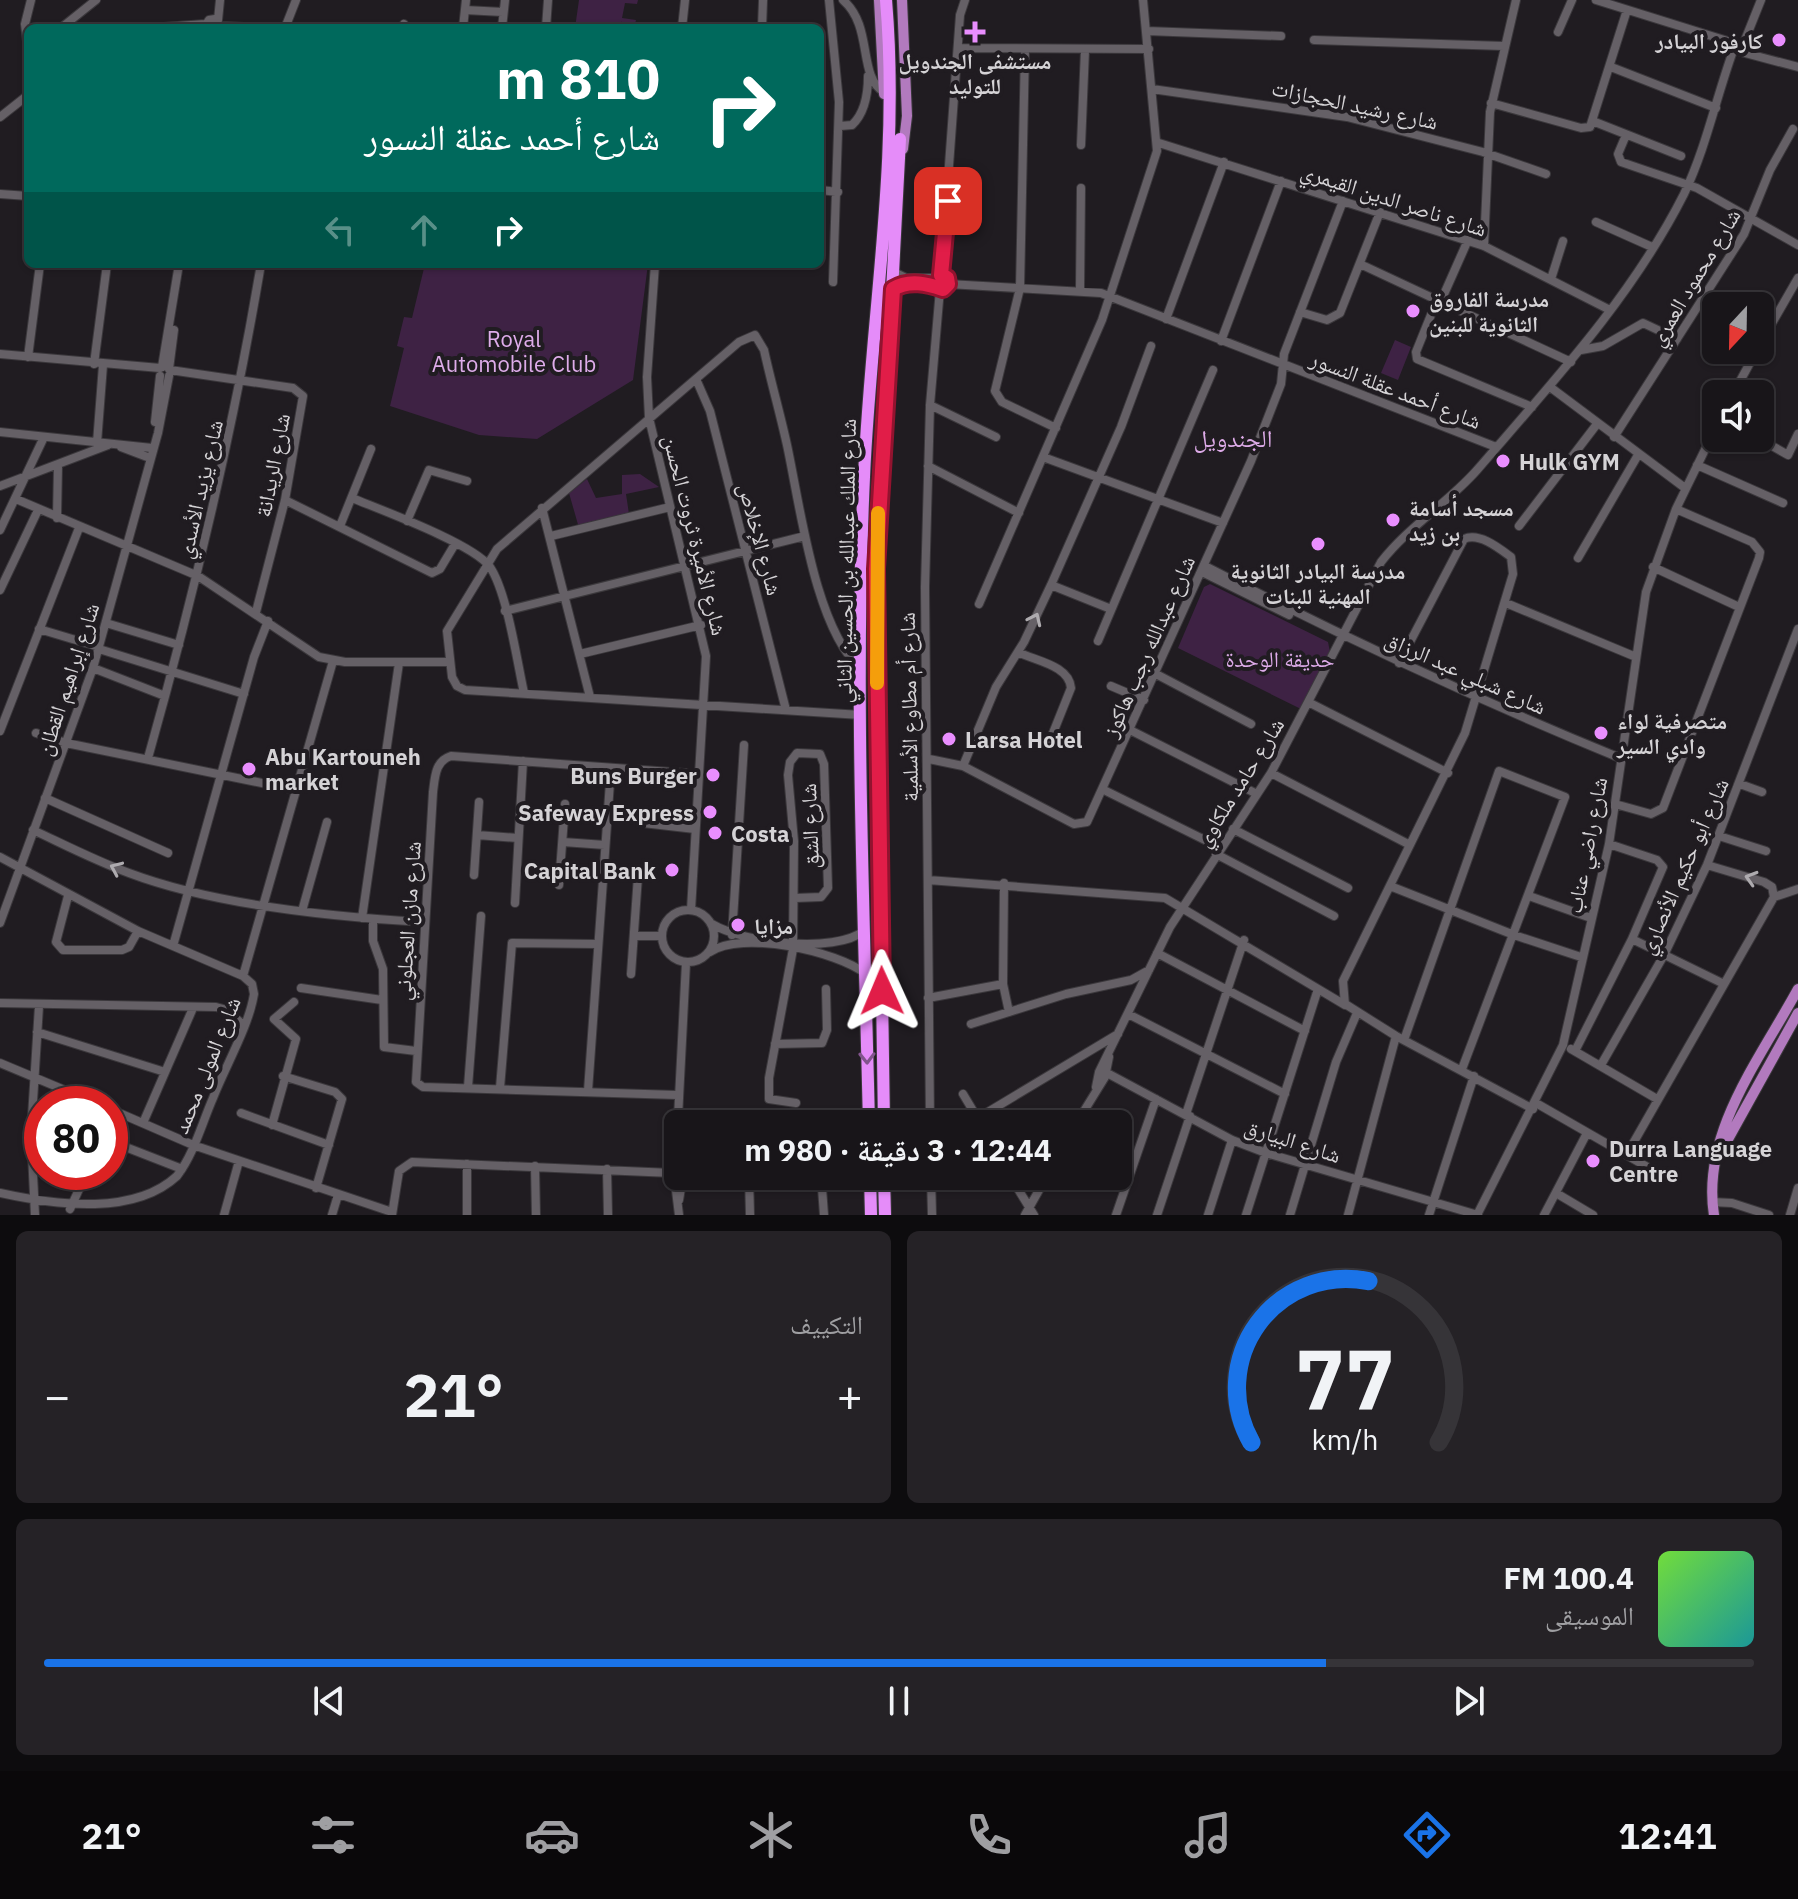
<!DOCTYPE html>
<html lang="ar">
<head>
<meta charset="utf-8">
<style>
	body { margin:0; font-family:"IBM Plex Sans","Noto Naskh Arabic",sans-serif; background:#252226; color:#f1f3f6; direction:rtl; height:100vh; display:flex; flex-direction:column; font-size:30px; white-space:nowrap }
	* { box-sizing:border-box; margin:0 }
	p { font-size:26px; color:#9f9fa2 }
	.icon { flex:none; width:44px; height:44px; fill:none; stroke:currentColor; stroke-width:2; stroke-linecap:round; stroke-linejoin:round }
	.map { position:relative; height:1215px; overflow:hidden; direction:ltr }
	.drawer { display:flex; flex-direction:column; gap:16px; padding:16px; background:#0d0c0e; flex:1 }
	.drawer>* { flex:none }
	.hud { position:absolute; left:24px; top:24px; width:800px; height:244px; border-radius:12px; box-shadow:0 2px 6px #0004,0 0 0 2px #363438; direction:rtl; background:#00695c; color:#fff; overflow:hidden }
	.needle { width:52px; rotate:202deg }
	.tools { position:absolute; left:1702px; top:292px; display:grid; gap:16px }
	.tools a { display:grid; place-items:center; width:72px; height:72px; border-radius:12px; background:#181519; box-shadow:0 2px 6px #0004,0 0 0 2px #363438; font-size:40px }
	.speed { position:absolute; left:24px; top:1086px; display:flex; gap:16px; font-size:40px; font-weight:700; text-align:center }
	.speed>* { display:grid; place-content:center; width:104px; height:104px; border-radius:50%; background:#181519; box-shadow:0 2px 6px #0004,0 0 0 2px #363438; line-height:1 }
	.speed .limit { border:12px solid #d22; background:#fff; color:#111 }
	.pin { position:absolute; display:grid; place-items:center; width:68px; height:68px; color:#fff; margin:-34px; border-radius:16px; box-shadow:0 4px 12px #0006 }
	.me { position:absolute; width:88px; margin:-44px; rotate:359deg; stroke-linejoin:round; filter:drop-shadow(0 0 6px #0008) }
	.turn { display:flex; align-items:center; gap:28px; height:168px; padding:0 32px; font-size:36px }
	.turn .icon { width:104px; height:104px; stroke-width:2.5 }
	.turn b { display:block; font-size:56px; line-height:68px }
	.lanes { display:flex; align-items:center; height:76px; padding:0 32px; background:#0003; justify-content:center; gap:40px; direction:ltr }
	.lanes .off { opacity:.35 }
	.big { font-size:60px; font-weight:800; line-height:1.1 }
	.drawer .widget { flex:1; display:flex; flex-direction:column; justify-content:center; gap:12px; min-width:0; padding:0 28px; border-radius:12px; background:#252226 }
	.drawer .dial { align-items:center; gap:0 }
	.dial svg { height:208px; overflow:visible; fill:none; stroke:#363438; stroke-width:7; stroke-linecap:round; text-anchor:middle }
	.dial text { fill:#f1f3f6; stroke:none }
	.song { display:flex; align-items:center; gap:24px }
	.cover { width:96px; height:96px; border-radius:12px; background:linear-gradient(135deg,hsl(100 70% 55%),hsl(180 70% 35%)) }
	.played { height:8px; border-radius:4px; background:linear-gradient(90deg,#1a73e8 75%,#363438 75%) }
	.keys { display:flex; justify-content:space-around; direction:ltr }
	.heat { display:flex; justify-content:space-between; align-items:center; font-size:44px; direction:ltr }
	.drawer .tiles { flex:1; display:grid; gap:16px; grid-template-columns:1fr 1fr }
	.widget:last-child { grid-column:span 2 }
	.trip { position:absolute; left:664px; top:1110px; width:468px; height:80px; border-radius:12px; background:#181519; box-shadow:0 2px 6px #0004,0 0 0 2px #363438; font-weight:800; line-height:80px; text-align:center; direction:rtl }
	.dock { display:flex; height:128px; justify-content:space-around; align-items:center; background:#0a080a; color:#9f9fa2 }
	.dock .icon { width:56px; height:56px }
	.dock .current { color:#1a73e8 }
	.dock b { font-size:36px; color:#f1f3f6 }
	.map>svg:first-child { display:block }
	.green { fill:#3e2244 }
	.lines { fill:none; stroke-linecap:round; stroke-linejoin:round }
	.minor-casing { stroke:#3b383c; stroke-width:10 }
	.major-casing { stroke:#3b383c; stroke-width:12 }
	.highway-casing { stroke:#3b383c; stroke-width:14 }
	.minor { stroke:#656066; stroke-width:8 }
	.major { stroke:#b27abe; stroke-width:10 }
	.highway { stroke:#e58cf9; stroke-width:12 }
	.oneway { stroke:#aeabaf }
	.oneway2 { stroke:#82548d }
	.route-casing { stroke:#92132f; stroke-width:20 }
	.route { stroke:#e11d48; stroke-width:14 }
	.slow { stroke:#f59e0b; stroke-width:14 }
	.poi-dot { fill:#e98efe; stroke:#201c21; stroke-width:3 }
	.labels { text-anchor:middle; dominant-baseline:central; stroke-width:8; stroke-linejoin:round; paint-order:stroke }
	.poi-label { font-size:22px; font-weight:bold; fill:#d5d3d6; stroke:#201c21; text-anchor:start }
	.street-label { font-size:22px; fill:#d5d3d6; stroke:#201c21 }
	.park-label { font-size:22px; fill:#deacea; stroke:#201c21 }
	.neighbourhood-label { font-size:24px; fill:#ddabe8; stroke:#201c21 }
</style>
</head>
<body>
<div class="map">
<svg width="1798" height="1215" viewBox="0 0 1798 1215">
	<rect width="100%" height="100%" fill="#201c21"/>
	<path class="green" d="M579,0h59l-1,4 -12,-1 -3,15 14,2 -2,8h-12v-7l-2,7h-45z
		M425,264h223l-15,116 -96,59 -58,-4 -89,-29 14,-58 -7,-2 7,-29 8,1z
		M1395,340l16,7 -13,33 -17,-7z
		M640,474l19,13 -33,7 3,20 -50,14 -10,-35 18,-14 9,19 26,-4v-19z
		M1210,584l118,58 2,10 -29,57 -123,-61 26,-61z"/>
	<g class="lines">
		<defs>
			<path id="minor" d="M829,0l10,102 -6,180
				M843,0c31,27 14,76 41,92
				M1596,0l138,43
				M465,10l38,2
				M218,20l2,-20
				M205,26l4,-6 6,-1 6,9
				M221,26l45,2
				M61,28l35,-28
				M150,28l55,-4
				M285,28l11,-28
				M402,28l2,-4
				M463,28l3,-28
				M502,28l3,-28
				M546,28l2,-28
				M682,28l3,-28
				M762,28l1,-28
				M1147,31l134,5
				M1558,32l14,-32
				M1314,40l190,6
				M1743,45l18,-45
				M958,48l191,1
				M1025,49l-5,239 -25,103 7,11 54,26
				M28,50l-3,-26 6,-24
				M1741,52l57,15
				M1611,67l105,41
				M1152,89l195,28 136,35 63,22
				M1491,103l90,25 9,-1 37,-117
				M0,117l28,-22
				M1595,122l86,34
				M840,126l12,-1c13,-12 16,-32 16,-49
				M1626,135l-8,19 3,8 76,26 101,57
				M1159,143l325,103 126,64
				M1081,145l4,-95
				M820,190l18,2
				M0,194l28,2
				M1596,222l56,25
				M1484,246l6,-134 26,-112
				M655,264l-8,113 2,41 57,238 -15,254
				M1360,264l77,36
				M894,272l12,6h30
				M941,275l19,-260 5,-15
				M934 282a7 7 0 1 1 14 0a7 7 0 1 1-14 0Z
				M1551,279l12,-38
				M948,284l153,9 395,154
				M893,289l11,-5 31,1
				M1080,290l1,-102
				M1441,301l27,-61
				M1300,312l27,8 13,-7 40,-101
				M1166,319l58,-157
				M1221,341l60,-160
				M1760,344l38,-66
				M1581,350l22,-4 40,-23 34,16
				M0,354l160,14
				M28,357l12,-93
				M94,364l13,-100
				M162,367l17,-103
				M169,369l5,-39
				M170,370l123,18 10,8 -18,104 -29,112
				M696,379l14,32 76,299
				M1550,387l135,101
				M1733,394l24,-44
				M930,405l66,32
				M1532,407l-115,-48 -1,-7 21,-52 134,62
				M155,422l5,-46
				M0,432l152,16
				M1614,437l130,-203 26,-64 23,-41
				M1758,438l30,17 10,-21
				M97,443l6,-78
				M121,447l29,11
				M1043,457l180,66
				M1697,465l86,38
				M928,466l91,47
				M0,486l108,-41
				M352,498c29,12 122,46 138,69 17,25 27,94 34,126
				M16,499l182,77 121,81 26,5h104
				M285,500l147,73 8,-4 15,-25
				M542,508l48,189
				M57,518l1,-53
				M407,521l22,-51 38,11
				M340,526l31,-77
				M1519,526l78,-102
				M0,530l44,-93
				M551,536l119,-29
				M1578,558l60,-103
				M1205,566c136,70 273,134 415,192
				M1653,567l86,40
				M1202,572l87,43
				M1051,585l60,24
				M0,590l38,-80
				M1506,603l130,54
				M979,604l123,-284 55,-169 -14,-151
				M505,611l300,-75
				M106,623l73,22
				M39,629l60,18
				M1098,641l115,-271
				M99,649l145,45
				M1018,652c17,9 51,13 53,36l-22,55
				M580,654l121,-29
				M93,668l72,28
				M861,669c-46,-40 -61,-164 -74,-224 -7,-32 -16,-63 -23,-95l-9,-15 -16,7 -242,207 -50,82 5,46 5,9 8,4 396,25
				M1156,674l95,50
				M1111,686l33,14
				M1308,702l140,71
				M1130,730l127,64
				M0,731l79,-203
				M36,733l30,10 230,47
				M148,758c46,-163 85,-327 113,-494
				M929,759l34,7 111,58 13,-2 164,-361 30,-77 3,-30 59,-153
				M963,766l33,-79 28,-45 27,-57 70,-158 30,-81
				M1271,773l139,72
				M1740,784l22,8
				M1102,789l119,59
				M45,798l123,55
				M1615,804l36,10 12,-6 96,-250 1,-6 -8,-10 -76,-33
				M643,823l52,6
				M1233,829l115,59
				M33,830c32,15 63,31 96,43 85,32 205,44 295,49
				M477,835l41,3
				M1719,836l47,15
				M563,842l42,3
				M1216,854l118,62
				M0,857l138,74 105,45 9,8 2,10c-5,32 -29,73 -41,104 -11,25 -19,56 -36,78 -42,39 -118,30 -177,17
				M474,875l5,-73
				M928,880l237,18 180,107
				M1004,883l-1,101 6,28
				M559,885l6,-81
				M1390,886l124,49 67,22
				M68,896l-12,46 7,8h59l7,-3 9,-16
				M1529,896l62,22
				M1774,897l24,-8
				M795,898l26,-1 7,-9 -4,-124 -4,-10 -23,-1 -7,9 -2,13 6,66 -1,108 -24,129v21l27,4
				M515,903l8,-142
				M662 936a26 26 0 1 1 52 0a26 26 0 1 1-52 0Z
				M302,911l25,-89
				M362,918l37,-255
				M373,919v22l10,28 1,78 32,4
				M0,923l93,-255 65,-235 11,-57
				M712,924c32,19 122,30 152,7
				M732,935l12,-190
				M634,936h28
				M1632,939l92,45
				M173,946l81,-289 14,-36
				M710,952c31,-22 127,-1 156,22
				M1157,953l148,78
				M631,974l7,-98
				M243,976l90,-315
				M301,988l81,12
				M928,998l75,-14
				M1342,1002l54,34 137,73
				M0,1003l216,4 11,3 16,15
				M1345,1005l-2,-24 122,-248 48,-159 -2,-17c-12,-9 -32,-25 -47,-18l-65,124
				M1130,1015l155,79
				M971,1024l95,-30 65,-14 18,-10
				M37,1032l128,40
				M1404,1040l95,-269 66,26 -103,272
				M775,1044l47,-1 5,-13 -1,-41
				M1571,1049l86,50
				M1575,1051l57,-112 31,-72 -6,-7 -48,-16
				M0,1063l98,41
				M1601,1065l63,-110 43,-90 91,-236
				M1107,1073l125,67 34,13 212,62
				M283,1076l52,16 7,7 -26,89
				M468,1087l13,-171
				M1096,1087l3,-15 71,-145 101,-154 110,-211c28,-36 67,-59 96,-92 75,-87 155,-173 207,-276 22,-46 32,-96 49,-143
				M500,1088l12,-145 85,1
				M588,1091l23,-323
				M963,1094l18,30
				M677,1095l-254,-8 -7,-5 17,-290c2,-15 2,-31 18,-36l247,18
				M1536,1103l134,77
				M110,1109l83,36 199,67
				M241,1113l88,32
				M1186,1114l58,-174
				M978,1118l140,-84
				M143,1123l50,-115
				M930,1124l-5,-537 5,-182 10,-116
				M1076,1124l29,-47 4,-20
				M272,1125l24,-86 -22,-20 20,-17
				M110,1141l72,28
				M1627,1154l147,-257 -2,-10 -8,-5 -57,-17
				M673,1163l4,-26 9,-174
				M467,1164v51
				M535,1166l1,49
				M607,1169l1,46
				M674,1174l5,41
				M749,1176l1,39
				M811,1176l11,12 2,27
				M931,1176l1,39
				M1010,1176l24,39
				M1556,1193l37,22
				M679,1200l4,-24
				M1712,1202l20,1 37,12
				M70,1209l17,-37
				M35,1215l-4,-82 8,-127
				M224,1215l15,-54
				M332,1215l6,-20
				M392,1215l7,-44 13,-9 260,11
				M1025,1215l22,-39
				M1116,1215l40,-116
				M1157,1215l33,-99
				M1208,1215l24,-75
				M1246,1215l72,-226
				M1290,1215l46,-153 21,-49
				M1348,1215l48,-179
				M1429,1215l45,-139
				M1477,1215l86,-170 46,-201 37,-252 30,-83 40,-82
				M1544,1215l43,-82
				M1790,1215l8,-27"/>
			<path id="major" d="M879,0l5,94
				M902,0l5,116 -4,33
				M1722,1150l76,-137
				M1714,1215c-13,-82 46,-156 84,-226"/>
			<path id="highway" d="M869,1124c-5,-215 -15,-432 -5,-647 7,-162 36,-314 22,-477
				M884,1124l-8,-527 24,-458
				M870,1176l1,39
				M884,1176l1,39"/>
		</defs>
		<use href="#minor" class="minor-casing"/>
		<use href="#major" class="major-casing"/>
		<use href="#highway" class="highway-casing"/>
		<use href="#minor" class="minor"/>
		<use href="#major" class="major"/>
		<use href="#highway" class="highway"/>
	</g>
	<defs><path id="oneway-chevron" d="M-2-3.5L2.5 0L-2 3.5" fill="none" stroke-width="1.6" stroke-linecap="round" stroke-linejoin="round" transform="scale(2)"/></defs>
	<g class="oneway">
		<use href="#oneway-chevron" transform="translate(1035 619) rotate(-65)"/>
		<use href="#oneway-chevron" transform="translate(116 868) rotate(-156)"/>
		<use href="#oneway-chevron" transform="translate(1751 878) rotate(-163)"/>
	</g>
	<use class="oneway2" href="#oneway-chevron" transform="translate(867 1058) rotate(89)"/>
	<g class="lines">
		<defs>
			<path id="route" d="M882,991l-6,-422 17,-280c16,-10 35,-5 50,0l5,-5 -1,-6 -6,-3 7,-74"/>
		</defs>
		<use href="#route" class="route-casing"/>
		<use href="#route" class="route"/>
		<path class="slow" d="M877,683l1,-170"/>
	</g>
	<g class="poi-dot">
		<path d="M971 20h8v8h8v8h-8v8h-8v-8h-8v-8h8z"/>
		<circle cx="1779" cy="40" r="8"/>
		<circle cx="1413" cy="311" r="8"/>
		<circle cx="1503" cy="461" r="8"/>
		<circle cx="1393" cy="520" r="8"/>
		<circle cx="1318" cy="544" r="8"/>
		<circle cx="1601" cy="733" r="8"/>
		<circle cx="949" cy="739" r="8"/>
		<circle cx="249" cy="769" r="8"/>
		<circle cx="713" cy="775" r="8"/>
		<circle cx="710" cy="812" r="8"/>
		<circle cx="715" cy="833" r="8"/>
		<circle cx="672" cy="870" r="8"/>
		<circle cx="738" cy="925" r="8"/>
		<circle cx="1593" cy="1161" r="8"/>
	</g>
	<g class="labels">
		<g class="poi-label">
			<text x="1763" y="40" text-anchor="end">كارفور البيادر</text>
			<text x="975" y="60" text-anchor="middle">مستشفى الجندويل<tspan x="975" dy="25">للتوليد</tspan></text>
			<text x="1429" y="298">مدرسة الفاروق<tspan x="1429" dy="25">الثانوية للبنين</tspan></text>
			<text x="1519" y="461">Hulk GYM</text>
			<text x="1409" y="507">مسجد أسامة<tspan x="1409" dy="25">بن زيد</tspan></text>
			<text x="1318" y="570" text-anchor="middle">مدرسة البيادر الثانوية<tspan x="1318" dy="25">المهنية للبنات</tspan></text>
			<text x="1617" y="720">متصرفية لواء<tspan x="1617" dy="25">وادي السير</tspan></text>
			<text x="965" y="739">Larsa Hotel</text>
			<text x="265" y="756">Abu Kartouneh<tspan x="265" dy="25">market</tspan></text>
			<text x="697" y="775" text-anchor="end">Buns Burger</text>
			<text x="694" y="812" text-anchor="end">Safeway Express</text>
			<text x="731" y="833">Costa</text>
			<text x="656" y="870" text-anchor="end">Capital Bank</text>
			<text x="754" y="925">مزايا</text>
			<text x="1609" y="1148">Durra Language<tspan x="1609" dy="25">Centre</tspan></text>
		</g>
		<g class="street-label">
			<text transform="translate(1355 104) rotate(12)">شارع رشيد الحجازات</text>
			<text transform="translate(1394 199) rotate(18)">شارع ناصر الدين القيمري</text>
			<text transform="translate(1694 277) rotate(-59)">شارع محمود العمري</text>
			<text transform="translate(1396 389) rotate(21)">شارع أحمد عقلة النسور</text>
			<text transform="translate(272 465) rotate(-79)">شارع الريدانة</text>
			<text transform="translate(199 489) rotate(-77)">شارع يزيد الأسدي</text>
			<text transform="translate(696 535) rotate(76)">شارع الأميرة ثروت الحسن</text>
			<text transform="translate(761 539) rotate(75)">شارع الإخلاص</text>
			<text transform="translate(845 561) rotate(-89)">شارع الملك عبدالله بن الحسين الثاني</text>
			<text transform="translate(1148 646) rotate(-66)">شارع عبدالله رجب هاكوز</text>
			<text transform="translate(1466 672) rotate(24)">شارع شبلي عبد الرزاق</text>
			<text transform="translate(67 679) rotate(-72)">شارع إبراهيم القطان</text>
			<text transform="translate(908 707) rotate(-91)">شارع أم مطاوع الأسلمية</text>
			<text transform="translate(1239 782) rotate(-58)">شارع حامد ملكاوي</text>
			<text transform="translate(809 826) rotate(-92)">شارع الشق</text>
			<text transform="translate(1586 845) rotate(-79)">شارع راضي عناب</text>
			<text transform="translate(1683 866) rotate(-66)">شارع أبو حكيم الأنصاري</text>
			<text transform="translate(407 921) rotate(-86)">شارع مازن العجلوني</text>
			<text transform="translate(206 1065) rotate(-68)">شارع المولى محمد</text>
			<text transform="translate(1293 1140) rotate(18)">شارع البيارق</text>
		</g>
		<g class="park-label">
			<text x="514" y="338">Royal<tspan x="514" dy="25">Automobile Club</tspan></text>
			<text x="1280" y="658">حديقة الوحدة</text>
		</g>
		<g class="neighbourhood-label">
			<text x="1233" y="438">الجندويل</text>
		</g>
	</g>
</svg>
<div class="tools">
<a><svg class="needle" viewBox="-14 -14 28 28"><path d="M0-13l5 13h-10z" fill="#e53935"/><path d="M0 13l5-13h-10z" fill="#9f9fa2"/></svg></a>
<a><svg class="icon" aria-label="sound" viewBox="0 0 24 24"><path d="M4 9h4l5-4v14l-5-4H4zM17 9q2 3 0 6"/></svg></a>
</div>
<div class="speed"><div class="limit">80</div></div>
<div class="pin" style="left:948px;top:201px;background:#d93025"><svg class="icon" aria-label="arrive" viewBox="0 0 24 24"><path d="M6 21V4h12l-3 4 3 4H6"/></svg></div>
<svg class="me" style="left:882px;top:991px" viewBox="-20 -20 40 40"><path d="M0-17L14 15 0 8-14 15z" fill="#e11d48" stroke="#fff" stroke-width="4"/></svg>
<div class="trip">12:44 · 3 دقيقة · 980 m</div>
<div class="hud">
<div class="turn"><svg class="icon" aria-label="right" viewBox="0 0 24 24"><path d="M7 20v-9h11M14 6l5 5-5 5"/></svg><div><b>810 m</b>شارع أحمد عقلة النسور</div></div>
<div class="lanes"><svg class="icon off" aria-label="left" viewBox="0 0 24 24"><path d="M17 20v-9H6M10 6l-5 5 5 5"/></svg><svg class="icon off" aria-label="ahead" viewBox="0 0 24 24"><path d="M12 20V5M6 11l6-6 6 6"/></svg><svg class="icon" aria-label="right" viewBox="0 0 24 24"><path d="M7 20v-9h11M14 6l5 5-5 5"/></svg></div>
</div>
</div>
<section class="drawer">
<div class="tiles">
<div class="widget dial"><svg viewBox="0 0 100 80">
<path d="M14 69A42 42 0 1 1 86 69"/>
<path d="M14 69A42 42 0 0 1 59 7" stroke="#1a73e8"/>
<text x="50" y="56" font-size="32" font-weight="700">77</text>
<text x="50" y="72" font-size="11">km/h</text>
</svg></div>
<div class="widget"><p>التكييف</p>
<div class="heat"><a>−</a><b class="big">21°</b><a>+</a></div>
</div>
<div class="widget">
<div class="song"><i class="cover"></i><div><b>100.4 FM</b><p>الموسيقى</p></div></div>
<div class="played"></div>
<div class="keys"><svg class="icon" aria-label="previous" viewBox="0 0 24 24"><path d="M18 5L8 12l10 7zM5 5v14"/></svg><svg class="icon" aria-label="pause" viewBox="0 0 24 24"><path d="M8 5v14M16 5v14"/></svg><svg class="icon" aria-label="next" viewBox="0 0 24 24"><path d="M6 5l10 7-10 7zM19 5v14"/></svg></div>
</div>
</div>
</section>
<nav class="dock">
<b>12:41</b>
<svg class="icon current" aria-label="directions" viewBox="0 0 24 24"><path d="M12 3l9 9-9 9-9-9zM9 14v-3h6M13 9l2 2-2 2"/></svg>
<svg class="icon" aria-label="music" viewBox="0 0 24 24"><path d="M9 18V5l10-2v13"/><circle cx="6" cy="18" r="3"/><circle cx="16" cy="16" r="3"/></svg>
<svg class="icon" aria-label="phone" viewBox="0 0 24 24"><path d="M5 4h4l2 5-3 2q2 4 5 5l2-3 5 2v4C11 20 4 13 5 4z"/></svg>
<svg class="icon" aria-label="climate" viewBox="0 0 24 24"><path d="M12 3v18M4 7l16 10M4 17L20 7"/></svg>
<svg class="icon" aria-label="car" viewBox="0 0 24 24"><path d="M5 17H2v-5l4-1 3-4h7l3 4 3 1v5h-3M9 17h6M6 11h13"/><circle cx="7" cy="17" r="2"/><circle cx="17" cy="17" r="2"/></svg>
<svg class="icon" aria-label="filters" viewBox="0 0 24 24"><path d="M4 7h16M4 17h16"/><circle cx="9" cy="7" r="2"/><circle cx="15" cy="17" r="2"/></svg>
<b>21°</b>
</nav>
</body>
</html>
